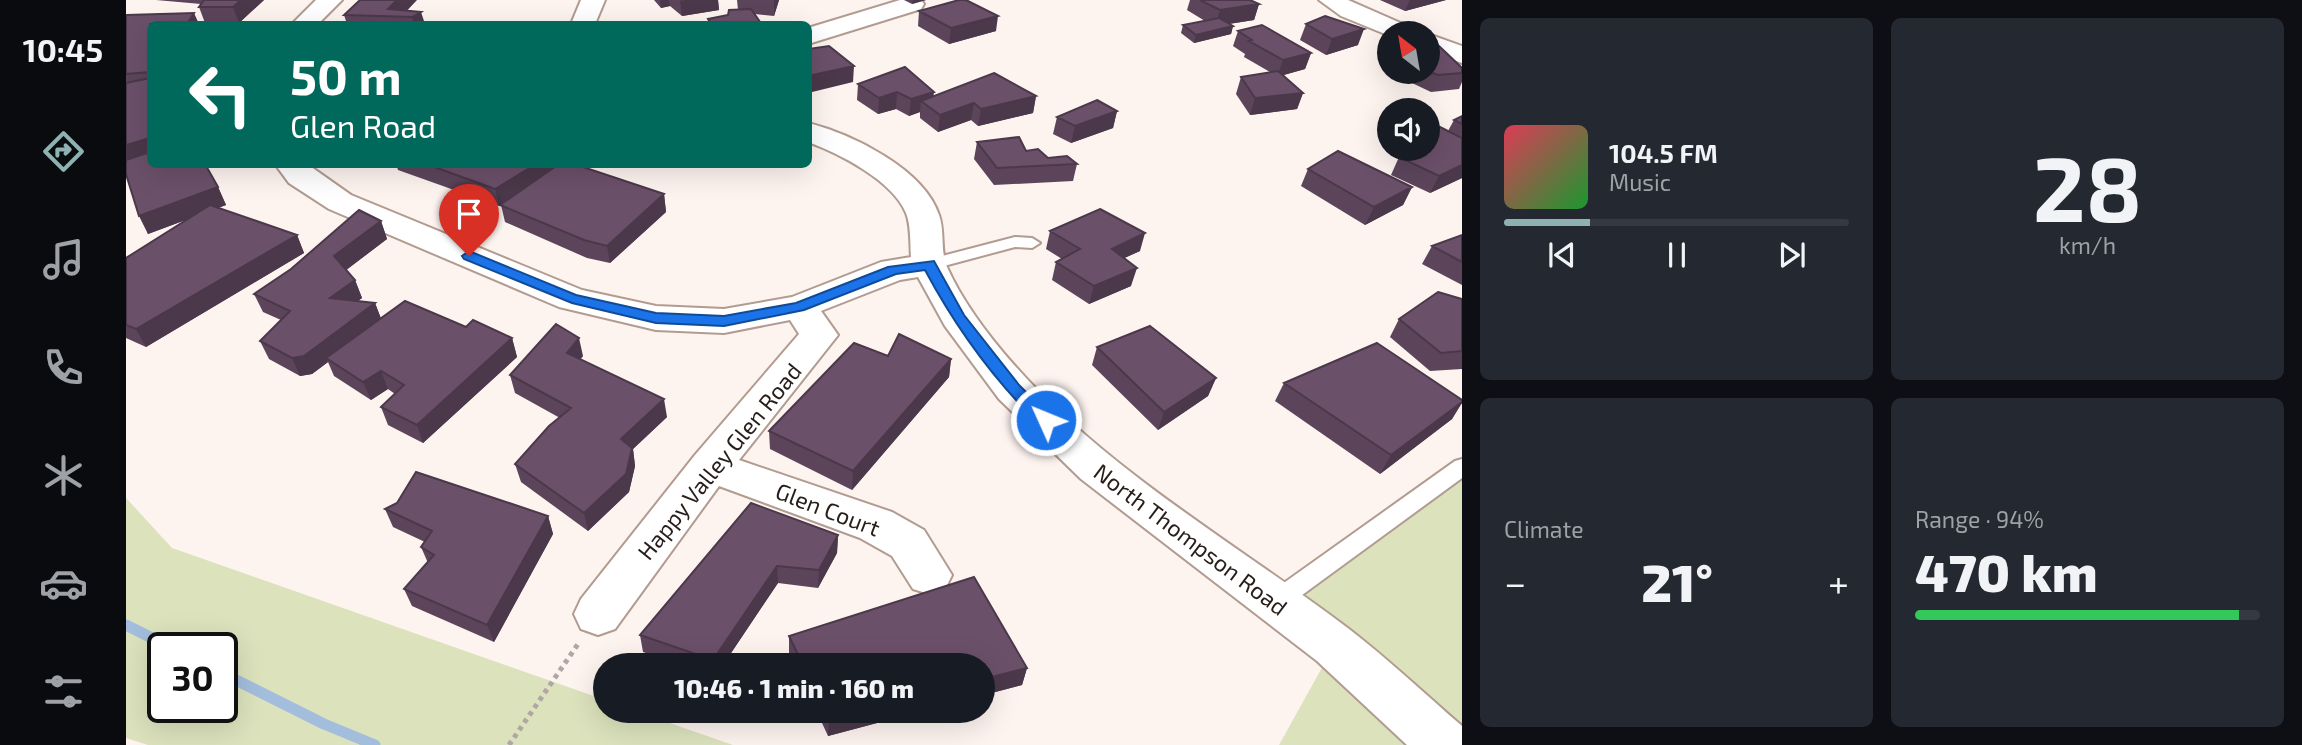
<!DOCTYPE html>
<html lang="en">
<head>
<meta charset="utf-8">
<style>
	body { margin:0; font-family:"Exo 2",sans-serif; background:#242831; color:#f1f3f6; height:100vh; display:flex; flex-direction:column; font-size:26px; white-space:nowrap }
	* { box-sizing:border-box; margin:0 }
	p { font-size:23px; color:#9ea1a6 }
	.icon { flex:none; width:38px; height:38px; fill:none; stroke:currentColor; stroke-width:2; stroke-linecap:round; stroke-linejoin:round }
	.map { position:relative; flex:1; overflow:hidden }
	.panel { display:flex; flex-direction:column; gap:18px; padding:18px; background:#0d0f14; width:840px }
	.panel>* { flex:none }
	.hud { position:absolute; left:21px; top:21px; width:665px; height:147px; border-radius:10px; box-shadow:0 7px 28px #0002; background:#00695c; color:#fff; overflow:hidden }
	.needle { width:46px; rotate:329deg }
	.buttons { position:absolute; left:1251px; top:21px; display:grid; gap:14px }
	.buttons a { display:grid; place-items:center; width:63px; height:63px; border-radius:50%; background:#171b24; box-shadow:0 7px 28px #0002; font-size:35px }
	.speed { position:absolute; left:21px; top:632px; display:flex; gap:14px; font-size:35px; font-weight:700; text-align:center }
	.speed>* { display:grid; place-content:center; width:91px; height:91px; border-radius:50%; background:#171b24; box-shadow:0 7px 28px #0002; line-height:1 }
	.speed .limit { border:4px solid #111; border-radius:10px; background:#fff; color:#111 }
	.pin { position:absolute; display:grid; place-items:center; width:60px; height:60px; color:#fff; margin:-72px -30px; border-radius:50% 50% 50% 0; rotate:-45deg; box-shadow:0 0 7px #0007 }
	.pin .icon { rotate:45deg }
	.me { position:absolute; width:77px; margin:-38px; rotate:314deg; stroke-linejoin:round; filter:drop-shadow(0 0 5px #0008) }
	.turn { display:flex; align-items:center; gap:24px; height:147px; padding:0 28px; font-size:32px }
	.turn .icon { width:91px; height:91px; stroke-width:2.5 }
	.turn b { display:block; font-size:49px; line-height:60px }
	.big { font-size:52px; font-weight:800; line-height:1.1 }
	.panel .tile { flex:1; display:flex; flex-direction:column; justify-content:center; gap:10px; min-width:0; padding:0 24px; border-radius:10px; background:#242831 }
	.panel .dial { align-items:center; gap:0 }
	.dial b { font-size:91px; line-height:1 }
	.song { display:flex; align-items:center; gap:21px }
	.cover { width:84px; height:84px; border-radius:10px; background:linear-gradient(135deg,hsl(350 70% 55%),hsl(130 70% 35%)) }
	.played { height:7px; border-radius:4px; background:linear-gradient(90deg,#8eb2b1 25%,#363941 25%) }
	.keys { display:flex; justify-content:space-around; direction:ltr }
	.heat { display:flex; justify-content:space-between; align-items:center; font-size:38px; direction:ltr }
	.charge { height:10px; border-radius:5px; background:linear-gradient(90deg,#34c759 94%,#363941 0) }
	.panel .tiles { flex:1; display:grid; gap:18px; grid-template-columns:repeat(2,1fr) }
	.trip { position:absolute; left:467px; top:653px; width:402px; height:70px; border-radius:35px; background:#171b24; box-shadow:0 7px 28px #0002; font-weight:800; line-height:70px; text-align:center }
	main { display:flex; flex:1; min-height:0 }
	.dock { display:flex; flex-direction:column; width:126px; justify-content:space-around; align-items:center; background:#090b0e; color:#9ea1a6 }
	.dock .icon { width:49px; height:49px }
	.dock .on { color:#8eb2b1 }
	.dock b { font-size:32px; color:#f1f3f6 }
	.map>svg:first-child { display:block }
	.green { fill:#dbe2bc; fill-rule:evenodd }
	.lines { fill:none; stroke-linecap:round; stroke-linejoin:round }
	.stream { stroke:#a3bddc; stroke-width:11 }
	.service-casing { stroke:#b29b90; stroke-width:4 }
	.minor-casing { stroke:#b29b90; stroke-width:4 }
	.path { stroke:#b0a7a3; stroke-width:5; stroke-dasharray:4.5 4.5; stroke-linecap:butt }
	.service { fill:#fff; fill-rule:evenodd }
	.minor { fill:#fff; fill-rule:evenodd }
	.wall { fill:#5c455b }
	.shaded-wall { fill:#4b384a }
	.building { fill:#6b506a; stroke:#4b384a; stroke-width:2 }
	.route { fill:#1a73e8; stroke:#114b97; stroke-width:2 }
	.labels { text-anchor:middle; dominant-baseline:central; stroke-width:7; stroke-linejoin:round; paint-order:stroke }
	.street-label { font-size:23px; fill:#271e1a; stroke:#fff }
</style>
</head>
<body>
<main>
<nav class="dock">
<b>10:45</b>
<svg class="icon on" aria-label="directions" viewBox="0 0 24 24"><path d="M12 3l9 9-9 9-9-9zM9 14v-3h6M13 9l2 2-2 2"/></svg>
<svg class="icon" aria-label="music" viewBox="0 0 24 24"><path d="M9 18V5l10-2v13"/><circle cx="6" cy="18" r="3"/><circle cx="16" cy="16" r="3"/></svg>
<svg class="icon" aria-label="phone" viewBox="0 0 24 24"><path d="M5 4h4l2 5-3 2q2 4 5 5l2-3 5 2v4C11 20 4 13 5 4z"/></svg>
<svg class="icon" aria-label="climate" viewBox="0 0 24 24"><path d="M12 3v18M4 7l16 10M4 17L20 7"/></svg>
<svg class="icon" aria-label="car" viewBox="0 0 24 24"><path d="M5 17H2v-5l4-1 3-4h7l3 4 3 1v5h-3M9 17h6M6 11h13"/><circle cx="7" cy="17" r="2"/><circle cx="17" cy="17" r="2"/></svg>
<svg class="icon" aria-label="filters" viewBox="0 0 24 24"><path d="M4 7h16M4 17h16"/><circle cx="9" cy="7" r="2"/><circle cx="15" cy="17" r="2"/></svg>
</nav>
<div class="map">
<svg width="1336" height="745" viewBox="0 0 1336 745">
	<rect width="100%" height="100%" fill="#fdf3ef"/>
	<path class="green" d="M1336,467v278h-183l55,-99 -59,-44z
		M0,498l46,50 433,152 1,10 29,1 98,34h-585l-22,-7zM37,648h59v59h-59z"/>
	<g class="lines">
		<path class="stream" d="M0,625l46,23
			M96,673l102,51 51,21"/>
		<defs>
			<path id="service" d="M889,237l17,1 8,5 -8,5 -17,-1 -86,23 -9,-5 3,-4z
				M1336,459v19l-179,131 -8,3 -8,-3 -4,-7 4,-7 188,-134z"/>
			<path id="minor" d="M190,0h26l-24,24h-26z
				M455,0h24l-10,24h-24z
				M774,0h21l3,4 -3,5 -113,35v-16z
				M1193,0h29l64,28 4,5h-26v3l-49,-20z
				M1302,34l34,12v17l-34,-12z
				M682,123c44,11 116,46 131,92 6,16 1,36 8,52 18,40 50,80 80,112 91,98 215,169 322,250 39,30 76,65 113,97v19h-55l-90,-84 -236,-182 -82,-80 -54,-73 -27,-49 -18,3 -79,31 17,24 -99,125 153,52 32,18 28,45 -7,14 -16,5 -16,-5 -21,-33 -32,-18 -141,-52 -104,143 -17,6 -17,-6 -7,-15 7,-15 114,-144 104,-121 -9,-14 -66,13 -68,-3 -97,-23 -230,-98 -40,-26 -14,-19h32l44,31 231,95 74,16 68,3 68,-12 89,-35 30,-5c-1,-14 0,-32 -5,-44 -13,-32 -67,-60 -98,-71z"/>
		</defs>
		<use href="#service" class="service-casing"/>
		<use href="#minor" class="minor-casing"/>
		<path class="path" d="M383,745l69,-101"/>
		<use href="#service" class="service"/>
		<use href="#minor" class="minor"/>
	</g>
	<path class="wall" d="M30,0h108l-25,23h-34l-6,-16 2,-3z
		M528,0h64l1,10 -37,6 -12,-10 -9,2z
		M611,0h42l-5,16 -19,-2 5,8v2h-51l-1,-5 20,-4 10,-5z
		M778,0h22l-14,4z
		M1064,0h60l9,4 -5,16 -25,4 4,2 -2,8 -37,9 -13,-10 2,-8 22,-4 -18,-11z
		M1254,0h66l-41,11z
		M281,10l18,14h-78l-3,-9z
		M793,11l77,20 -47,13 -31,-18z
		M0,15l24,9v140l68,23 8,18 -8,3 79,27 7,18 -158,94 -20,-9v-80l62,-39 -40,15 -22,-60z
		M1180,24l52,21 -32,10 -26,-15z
		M1112,31l73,22 -6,16 -22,6 20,18 -6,16 -47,6 -14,-21 5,-17 29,-5 -26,-15 1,-3 -12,-8z
		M1302,46l34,22v14l-3,7 -28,3 -19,-9 -9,-9 1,-2h24z
		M732,84l76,12h102l-3,17 -55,13 -7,-6 -33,12 -18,-14v-6l-11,4 -13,-7 -18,5 -21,-14z
		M991,111l-4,17 -42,15 -18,-9 4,-17z
		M1336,116v62l-32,15 -39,-18 8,-18 13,-6h-1l1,-2h16v-20l20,2 6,-11z
		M851,142l49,9 22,7 29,6 -4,17 -79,4 -20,-26z
		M270,164h178l90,30 2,18 -56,51 -23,-5 -82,-36 -4,-17 -2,1 -101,-36z
		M1182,169l104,18 -9,18 -38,20 -64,-39z
		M255,221l6,18 -41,31 9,10 7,18 -4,3 17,2 6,16 85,8 46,11 5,19 -94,86 -35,-18 -7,-18 14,-13 -7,-5 -17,11 -37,-24 -6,-14 -16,12 -12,2 -31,-17 -9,-18 21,-21 -18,-8 -9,-18 37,-25z
		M924,231l90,20 -16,7 7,28 -42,18 -37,-24 4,-18 6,-3 -16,-10z
		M1336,235v50l-40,-21 10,-18z
		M1336,299v70l-32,2 -40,-34 9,-18z
		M971,347l119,31 -8,18 -50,34 -66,-65z
		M457,356l-3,3 87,58 -34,32 2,17 -6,26 -41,39 -67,-49 -6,-18 45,-46 -45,-25 -5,-18z
		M762,356l63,3 -2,18 -97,113 -82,-41 -1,-18z
		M1158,383l178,17v3l-10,16 -72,55 -105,-73z
		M259,509l163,7 5,18 -59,108 -82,-36 -8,-17 24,-26 -7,-16 4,-5 -32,-15z
		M712,535l-1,18 -19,35 -40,-5 -55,82h-44l-36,-13 -3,-17z
		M848,577l53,91 -5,17 -38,10v-30h-190l-5,-12v-17z
		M690,710h110l-98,26z"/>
	<path class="shaded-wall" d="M115,0h23l-25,23 -6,-16z
		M271,0h20l-16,17 -13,-8z
		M534,0h9l1,6 -9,2z
		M559,0h33l1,10 -37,6 -2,-15z
		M648,0h5l-5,16z
		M787,0h13l-14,4z
		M1284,0h36l-41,11z
		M1133,4l-5,16 -39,6 5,-16z
		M295,12l4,12h-11l-2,-7z
		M68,13l5,11h-12z
		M872,16l-2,15 -47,13 2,-16z
		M1107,26l-2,8 -37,9 2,-8z
		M1238,29l-6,16 -32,10 6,-16z
		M1185,53l-6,16 -28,8 6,-17z
		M728,66l-1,16 -45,11v-17z
		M771,92l-1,17 -18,5 1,-16z
		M808,92l-2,17 -11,-8 -1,11 -11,4 2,-17z
		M1177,93l-6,16 -47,6 5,-17z
		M910,96l-3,17 -55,13 3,-17z
		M848,103l-3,17 -33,12 2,-17z
		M991,111l-4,17 -42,15 4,-17z
		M24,138v19l-24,7v-19z
		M410,164h33l-70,42 -4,-17z
		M1336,165v13l-32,15 9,-17z
		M92,187l8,18 -78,29 -9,-18z
		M1286,187l-9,18 -38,20 9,-18z
		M538,194l2,18 -56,51 -3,-17z
		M255,221l6,18 -46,35 -7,-18z
		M1019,233l-5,18 -33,15 5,-17z
		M171,235l7,18 -158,94 -10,-18z
		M1011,268l-6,18 -42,18 5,-18z
		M229,280l7,18 -25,18 -7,-18z
		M249,303l7,18 -56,37 2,4 -16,12 -12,2 -8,-18z
		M386,338l5,19 -94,86 -6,-18z
		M453,338l4,18 -12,16 -4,-19z
		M825,359l-2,18 -97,113 1,-19z
		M255,371l7,18 -17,11 -8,-18z
		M1090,378l-8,18 -50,34 6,-18z
		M538,399l3,18 -34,32 2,17 -6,26 -41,39 -4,-18 37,-74z
		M1336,402l-10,17 -72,55 11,-19z
		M422,516l5,18 -59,108 -7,-17z
		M712,535l-1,18 -19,35 1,-18z
		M651,566l1,17 -55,82h-10v-5z
		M901,668l-5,17 -38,10v-16z
		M738,710h62l-98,26 1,-16z"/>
	<path class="building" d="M78,0h37l-8,7h-34z
		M234,0h37l-9,9 33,3 -9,5 -68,-2z
		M833,0h7l32,16 -47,12 -32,-17z
		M1074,0h50l9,4 -39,6z
		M625,9l9,13 -28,2h-21l-3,-5 20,-4 1,-5z
		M68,13l-7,11h-37v48l-24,2v-59z
		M1199,16l39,13 -32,10 -26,-15z
		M1093,18l14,8 -37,9 -13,-10z
		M493,22l34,2h-35z
		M1136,25l49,28 -28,7 -34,-19 3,-1 -14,-9z
		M703,46l25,20 -46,10v-27z
		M1302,46h11l23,22v5l-24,2 -10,-4z
		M779,67l29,25 -23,7 -14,-7 -18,6 -21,-14z
		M1152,71l25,22 -48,5 -14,-21z
		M868,73l42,23 -55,13 -7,-6 -34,12 -19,-14z
		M24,78v60l-24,7v-62z
		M971,100l20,11 -42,15 -18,-9z
		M1336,116v8l-8,-4z
		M1310,125l26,13v27l-23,11 -40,-19 20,-8h9v-4l6,-3 -6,-3v-10z
		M893,137l7,14 12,-2 10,9 19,-2 10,8 -80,4 -20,-26z
		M1212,151l74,36 -38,20 -66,-38z
		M24,152v12h55l13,23 -79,29 -13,-42v-14z
		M300,164h110l-41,25z
		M433,164h15l90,30 -57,52 -23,-6 -84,-35z
		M84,205l87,30 -161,94 -10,-4v-67z
		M974,209l45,24 -33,16 25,19 -43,18 -38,-24 24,-13 -30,-18z
		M233,210l22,11 -47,35 21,24 -25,18 45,5 -71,53 -12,2 -32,-17 30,-30 -36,-17 37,-25z
		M1336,235v27l-30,-16z
		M1312,292l24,7v52l-21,2 -42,-34z
		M279,301l61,26 7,-7 39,18 -95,87 -36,-18 23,-22 -23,-14 -18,11 -37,-24z
		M430,324l23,14 -12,15 97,46 -43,40 11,9 -6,26 -42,39 -69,-49 34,-38 22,-18 -61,-33z
		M1024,326l66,52 -52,34 -67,-65z
		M773,334l52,25 -98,112 -84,-40 85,-88 34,13z
		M1251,343l85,57v2l-71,53 -107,-72z
		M290,472l132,44 -61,109 -83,-36 30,-34 -13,-8 11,-16 -47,-22 12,-6z
		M625,503l87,32 -19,35 -42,-4 -64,94 -73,-25z
		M848,577l53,91 -43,11v-14h-181l-14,-29z
		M699,710h39l-35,10z"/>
	<path class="route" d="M343,251l107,44 80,18 68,3 72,-13 92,-36 46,-6 30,54 55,70 35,35 -8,6 -6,-1c-47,-46 -84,-97 -115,-155l-29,4 -92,36 -80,16 -68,-3 -84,-20 -108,-44 -2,-3z"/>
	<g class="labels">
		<g class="street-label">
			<text transform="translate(593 461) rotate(-51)">Happy Valley Glen Road</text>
			<text transform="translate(702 509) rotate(21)">Glen Court</text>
			<text transform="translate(1065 539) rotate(37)">North Thompson Road</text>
		</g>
	</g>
</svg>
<div class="buttons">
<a><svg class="needle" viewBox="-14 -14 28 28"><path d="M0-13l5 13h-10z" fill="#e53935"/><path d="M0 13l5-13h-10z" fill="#9ea1a6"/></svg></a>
<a><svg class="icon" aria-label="sound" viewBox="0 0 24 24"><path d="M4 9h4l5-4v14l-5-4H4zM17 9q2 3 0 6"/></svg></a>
</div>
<div class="speed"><div class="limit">30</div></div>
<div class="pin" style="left:343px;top:256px;background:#d93025"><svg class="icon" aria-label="arrive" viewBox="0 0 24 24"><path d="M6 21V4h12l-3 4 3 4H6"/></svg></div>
<svg class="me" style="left:920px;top:420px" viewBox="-20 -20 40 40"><circle r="17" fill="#1a73e8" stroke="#fff" stroke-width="3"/><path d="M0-11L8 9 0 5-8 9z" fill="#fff"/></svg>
<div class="trip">10:46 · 1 min · 160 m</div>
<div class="hud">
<div class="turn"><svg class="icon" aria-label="left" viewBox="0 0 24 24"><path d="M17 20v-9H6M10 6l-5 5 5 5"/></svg><div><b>50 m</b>Glen Road</div></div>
</div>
</div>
<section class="panel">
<div class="tiles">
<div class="tile">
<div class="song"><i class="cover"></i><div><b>104.5 FM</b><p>Music</p></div></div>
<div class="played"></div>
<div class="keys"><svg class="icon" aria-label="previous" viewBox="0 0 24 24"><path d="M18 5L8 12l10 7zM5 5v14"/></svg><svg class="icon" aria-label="pause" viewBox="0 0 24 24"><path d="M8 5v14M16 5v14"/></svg><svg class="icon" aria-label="next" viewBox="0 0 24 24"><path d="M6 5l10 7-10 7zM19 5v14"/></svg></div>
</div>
<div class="tile dial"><b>28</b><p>km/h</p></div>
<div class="tile"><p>Climate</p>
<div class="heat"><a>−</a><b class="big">21°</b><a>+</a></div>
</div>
<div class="tile"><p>Range · 94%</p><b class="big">470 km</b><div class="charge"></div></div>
</div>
</section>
</main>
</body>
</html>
